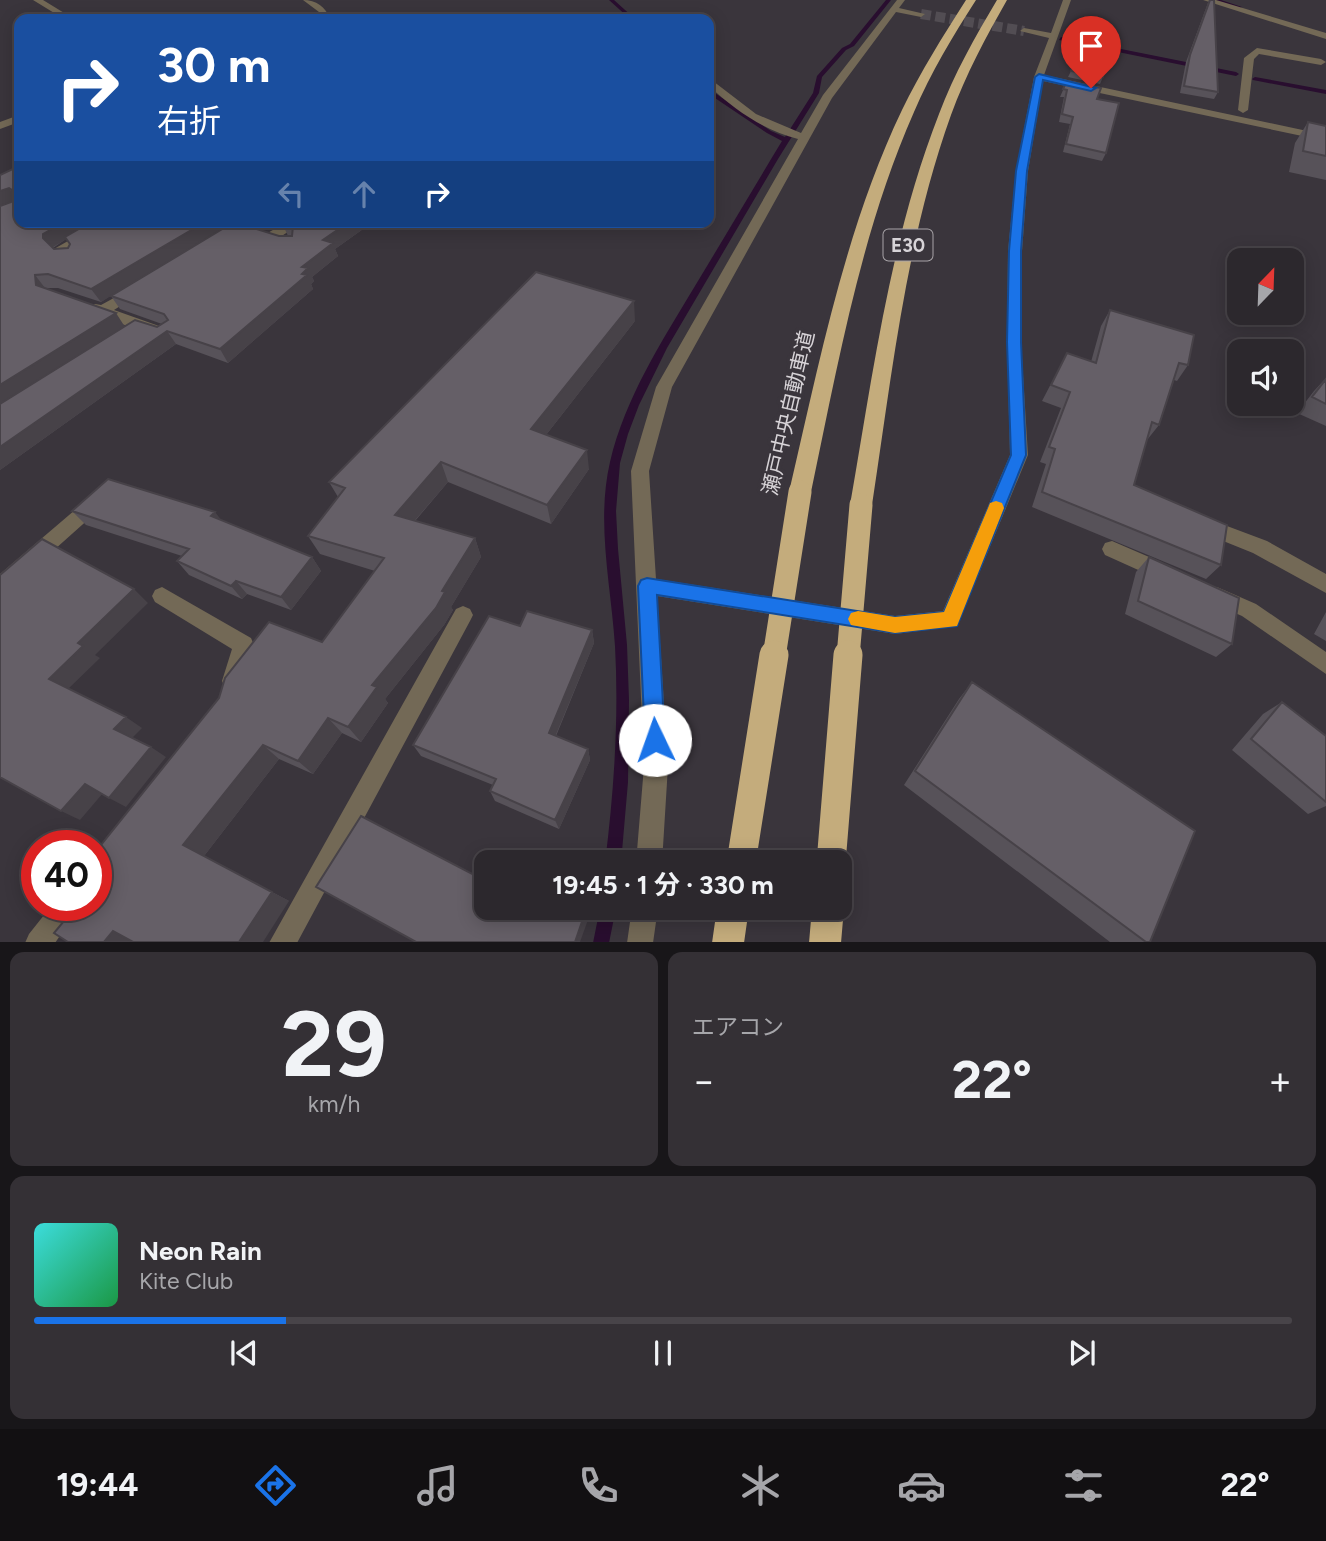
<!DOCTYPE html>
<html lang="ja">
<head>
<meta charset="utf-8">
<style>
	body { margin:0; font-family:Figtree,"Noto Sans JP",sans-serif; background:#343035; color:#f1f3f6; height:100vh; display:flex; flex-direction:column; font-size:26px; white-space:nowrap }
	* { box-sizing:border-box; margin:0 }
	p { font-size:23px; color:#a6a6aa }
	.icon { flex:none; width:38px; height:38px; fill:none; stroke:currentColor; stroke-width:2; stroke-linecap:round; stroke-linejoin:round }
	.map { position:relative; height:942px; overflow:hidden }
	.sheet { display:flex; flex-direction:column; gap:10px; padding:10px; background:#181619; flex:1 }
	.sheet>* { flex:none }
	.banner { position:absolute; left:14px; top:14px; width:700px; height:214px; border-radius:14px; box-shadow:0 4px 18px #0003,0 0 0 2px #484449; background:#1a4fa0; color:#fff; overflow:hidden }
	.needle { width:46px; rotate:23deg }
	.tools { position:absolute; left:1227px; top:248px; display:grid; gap:14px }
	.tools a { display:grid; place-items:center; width:77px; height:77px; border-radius:14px; background:#2c282d; box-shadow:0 4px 18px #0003,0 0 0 2px #484449; font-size:35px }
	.speed { position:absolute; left:21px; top:830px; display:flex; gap:14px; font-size:35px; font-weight:700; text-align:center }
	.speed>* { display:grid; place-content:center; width:91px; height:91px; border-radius:50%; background:#2c282d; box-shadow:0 4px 18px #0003,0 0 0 2px #484449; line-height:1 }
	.speed .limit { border:10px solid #d22; background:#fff; color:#111 }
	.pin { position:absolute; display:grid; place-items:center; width:60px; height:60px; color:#fff; margin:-72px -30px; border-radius:50% 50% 50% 0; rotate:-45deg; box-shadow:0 0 7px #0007 }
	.pin .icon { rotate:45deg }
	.me { position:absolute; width:77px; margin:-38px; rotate:357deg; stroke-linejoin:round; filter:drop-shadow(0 0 5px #0008) }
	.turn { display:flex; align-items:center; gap:24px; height:147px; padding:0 28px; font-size:32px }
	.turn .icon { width:91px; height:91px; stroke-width:2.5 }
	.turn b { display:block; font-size:49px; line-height:60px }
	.lanes { display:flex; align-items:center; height:66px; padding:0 28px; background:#0003; justify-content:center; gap:35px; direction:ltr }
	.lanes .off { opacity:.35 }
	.big { font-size:52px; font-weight:700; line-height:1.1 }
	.sheet .card { flex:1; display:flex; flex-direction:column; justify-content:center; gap:10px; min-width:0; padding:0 24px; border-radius:14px; background:#343035 }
	.sheet .dial { align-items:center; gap:0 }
	.dial b { font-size:91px; line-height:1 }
	.song { display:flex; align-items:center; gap:21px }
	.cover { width:84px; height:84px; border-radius:10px; background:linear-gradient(135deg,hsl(180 70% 55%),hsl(140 70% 35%)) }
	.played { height:7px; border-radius:4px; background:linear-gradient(90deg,#1a73e8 20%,#484449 20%) }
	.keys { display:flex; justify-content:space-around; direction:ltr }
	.heat { display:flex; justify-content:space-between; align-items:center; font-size:38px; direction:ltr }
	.sheet .tiles { flex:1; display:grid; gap:10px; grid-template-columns:1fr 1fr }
	.card:last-child { grid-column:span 2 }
	.trip { position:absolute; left:474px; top:850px; width:378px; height:70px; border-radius:14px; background:#2c282d; box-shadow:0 4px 18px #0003,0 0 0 2px #484449; font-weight:700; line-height:70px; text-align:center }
	.tabs { display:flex; height:112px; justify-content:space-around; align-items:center; background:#121012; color:#a6a6aa }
	.tabs .icon { width:49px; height:49px }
	.tabs .active { color:#1a73e8 }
	.tabs b { font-size:32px; color:#f1f3f6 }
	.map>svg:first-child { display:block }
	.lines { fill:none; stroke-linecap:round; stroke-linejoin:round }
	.stream { fill:#290e2f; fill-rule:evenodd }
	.minor-tunnel { stroke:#524d53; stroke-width:10; stroke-dasharray:10 4.5; stroke-linecap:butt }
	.minor { fill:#736956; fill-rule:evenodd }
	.highway { fill:#c4ac7c; fill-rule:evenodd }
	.highway-bridge-far1 { stroke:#c4ac7c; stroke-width:23 }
	.highway-bridge { stroke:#c4ac7c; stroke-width:29 }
	.wall { fill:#575259; fill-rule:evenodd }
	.shaded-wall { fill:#474248 }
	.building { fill:#655f67; stroke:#474248; stroke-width:2 }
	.route { fill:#1a73e8; stroke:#114b97; stroke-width:2 }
	.slow { fill:#f59e0b }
	.labels { text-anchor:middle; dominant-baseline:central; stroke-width:7; stroke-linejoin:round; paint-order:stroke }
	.shield { fill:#3a353c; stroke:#a8a4a8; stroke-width:2 }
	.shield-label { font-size:19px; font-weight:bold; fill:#d7d3d7 }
	.street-label { font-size:21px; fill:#d7d3d7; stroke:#3a353c }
</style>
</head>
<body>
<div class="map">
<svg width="1326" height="943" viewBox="0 0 1326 943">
	<rect width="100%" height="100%" fill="#3a353c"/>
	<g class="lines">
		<path class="stream" d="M609,0h5l21,19h-5z
			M886,0h5l-37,46 -8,4 -24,27 -3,16 -41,66 -111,189 -28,57 -11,29 -8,29 -4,48 2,38 9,96 2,55 -1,82 -7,81h-16c9,-72 14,-145 10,-217 -4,-61 -19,-124 -5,-184 15,-64 52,-121 85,-176 29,-48 58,-97 87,-145l-15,-8 -58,-39v-5l62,42 14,6 28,-44 4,-17 25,-28 8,-4z
			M1214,0h7l21,7 -2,1z
			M1061,37l175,35 3,2 -3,2 -177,-36z
			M1255,77l71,13v4l-73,-14 -1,-1z
			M600,908h16l-7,35h-16z"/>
		<path class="minor-tunnel" d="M921,14l103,17"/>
		<path class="minor" d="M33,0h10l31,19h-10z
			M303,0c13,0 23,7 27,19h-8l-3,-7z
			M897,0h8l-6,8 26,6 -4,3 -25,-5 -64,86 -160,289 -23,84 7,108 239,37 48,-5 67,-156 -3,-113 1,-91 8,-80 18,-94 15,-39 -29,-7 4,-3 27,5 12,-33h8l-27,75 282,60v6l-283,-60 -15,90 -6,80 -1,91 7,113 -71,171 -62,8 -238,-38 11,170 -6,97h-26l8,-97 -13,-295 25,-84 142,-248c-35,-9 -63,-29 -89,-53v-8l47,36 45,19 22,-38z
			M1203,0h13l110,33v6z
			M1257,48l64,11 5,3 -5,3 -62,-11 -5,5 -6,51 -5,3 -5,-3 6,-52z
			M19,115v7l-19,7v-7z
			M101,222h16l-47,28 7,7 -2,3h-10l-11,-11z
			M216,222h19l22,10 -6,4z
			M287,222h16l-29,19h-10v-6z
			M134,287l7,4 -2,3 -25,16 45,16 2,3 -2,3c-12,3 -63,-16 -71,-24l7,-4 6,1z
			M95,496l6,2 3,5 -3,5 -94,84 -7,3v-21l89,-76z
			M1203,517l64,24 59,33v19l-73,-40 -57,-23 -2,-5 2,-5z
			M1112,541l58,25 3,6 -3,6 -7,2 -7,-2 -51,-23 -3,-6 3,-6z
			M162,587l89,51 3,7 -13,43 -8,3 -8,-3 -3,-7 10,-32 -77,-47 -3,-6 3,-6z
			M1217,587l39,17 70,48v22l-84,-58 -32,-14 -3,-6 3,-6z
			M463,606l7,3 3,6 -3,6 -173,322h-28l187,-334z
			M52,905h29l-26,38h-30l4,-9z
			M632,908h26l-5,35h-26z"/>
		<path class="highway" d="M966,0h10c-23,36 -45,72 -62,112 -53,120 -76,252 -103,380l-3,6 -8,2 -8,-2 -3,-6c30,-128 56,-263 113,-382 19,-39 41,-74 64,-110z
			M997,0h10c-21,37 -41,74 -56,115 -45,125 -59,259 -79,390l-3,6 -8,3 -8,-3 -3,-6c23,-131 40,-266 89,-391 15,-40 36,-77 58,-114z
			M840,899l4,9 -3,35h-32l3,-35h28z
			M717,908h32l-5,35h-32z"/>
		<path class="highway-bridge-far1" d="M774,657l26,-165
			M848,657l13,-152"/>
		<path class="highway-bridge" d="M741,863l33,-208
			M831,863l17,-208"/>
	</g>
	<path class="wall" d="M1209,0l9,92 -4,7 -34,-6 6,-31z
		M1071,71l32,6 -3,7 -32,-7z
		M1067,81l30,18 9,54 -4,8 -39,-9 7,-28 -11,-2 5,-25h-4z
		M1308,122l18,4v54l-37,-8 6,-29z
		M19,166v56h201l-119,80 -43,-14h-13l80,38 32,1 5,-3 -42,-15 -9,-13 168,-60h9l-6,-13 91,-1 -38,27 3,7 -26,21 2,4 -3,3 2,5 -85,74 -52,-19 -176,126v-295zM66,239l4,6 -2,3 -14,1 -1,-1z
		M242,222h40l-13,8z
		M1110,310l78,55 -11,16 -3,-1 -15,45 -12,15 -13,45 87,80 -15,14 -174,-72 14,-43 -6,-2 21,-54 -19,-7 25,-48 24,9 10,-36z
		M635,321l-89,114 43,34 -38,55 -103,-42 -33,39 60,17 6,19 -30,50 2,3 -9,15 -59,74 3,4 -27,39 -19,-9 -29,41 -34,-15 -75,97 85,45 -221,41 254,-300 53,-71 -55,-17 -12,-18 30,-39 -9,-15z
		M1326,378v48l-29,-13 17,-22z
		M72,511l150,9 90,37 9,14 -30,39 -44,-16 -5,5 -53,-24 -12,-14 5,-5 -96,-31z
		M1149,557l83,87 -16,13 -91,-43 11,-42z
		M1326,612v29l-12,-7z
		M520,626l72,4 2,13 -38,93 32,13 2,11 -31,69 -64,-28 -5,-10 3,-6 -72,-29 -8,-11z
		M972,682l178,260h-40l-206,-157 55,-86z
		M1282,702l44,34v70l-18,8 -76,-64 31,-36z"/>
	<path class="shaded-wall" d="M9,188l9,13 -18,7v-17z
		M64,222h31l-42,25 -1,4 -9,-13v-4z
		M205,222h15l3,6 -122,74 -10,-13z
		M265,222h17l-13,8z
		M349,222h24l-38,27 3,7 -26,21 2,4 -3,3 2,5 -85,74 -8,-14 82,-82 21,-27z
		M35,275l10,13 -9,-3z
		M634,301l1,20 -100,128 -4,-20z
		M116,313l9,14 -125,79v-21z
		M167,331l9,13 -176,126v-23z
		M587,450l2,19 -38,55 -4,-19z
		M441,462l7,20 -45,52 -8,-19z
		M215,512l11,14 -15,-10z
		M475,538l6,19 -30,50 2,3 -9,15 -59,74 3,4 -27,39 -13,-15 24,-42 70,-94z
		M312,557l9,14 -30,39 -10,-13z
		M236,581l11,13 -5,5 -11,-13z
		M134,589l14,14 -53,52 5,3 -34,33 -17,-12 29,-36z
		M592,630l2,13 -42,101 -3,-11z
		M126,717l16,11 -12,12 -16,-11z
		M328,718l14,15 -29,41 -15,-13z
		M263,745l16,14 -75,97 85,45 -26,41h-24l-56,-97z
		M151,747l15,10 -40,50 -17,-9z
		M588,749l2,11 -31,69 -4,-9z
		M85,784l18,9 -23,27 -19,-9z
		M586,910l3,7 -9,25h-5z
		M113,931l23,11h-32z"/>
	<path class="building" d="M1210,0h4l4,92 -34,-6 6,-31z
		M1078,54l28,5 -3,18 -32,-6z
		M1067,81l34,7 -4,11 22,4 -13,50 -40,-9 7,-27 -11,-3 5,-24 -4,-1z
		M1308,122l18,4v30l-23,-5z
		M19,166v56h45l-21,12v4l11,11 14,-1 2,-4 -5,-7 26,-15h114l-114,67 -43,-15 -13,1 1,10 80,28 -116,72v-179l11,-4 1,-12 -3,-2 -9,3v-16z
		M234,222l45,14h13l1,-10 -11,-3 1,-1h66l-26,18 10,3 -31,24 6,1 -6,6 5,1 -87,74 -53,-18 -167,116v-43l135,-84 22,7 11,-7 -4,-6 -53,-18z
		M536,272l98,29 -103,128 56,21 -40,55 -106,-43 -46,53 80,23 -33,53 3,1 -9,16 -64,77 5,2 -29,40 -20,-9 -30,43 -35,-16 -80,100 89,47 -33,50h-106l-20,-11 -9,11h-36l-14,-9 20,-24 -5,-4h27v-54l123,-153 6,-20 44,-56 53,20 62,-84 -76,-22 37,-48 -16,-6z
		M1110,310l84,25 -6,30 -9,-2 -20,62 -7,-3 -18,63 93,40 -6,40 -179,-73 13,-43 -6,-2 21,-55 -19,-7 16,-32 29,10z
		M1326,379v25l-14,-7z
		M108,479l107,33 -4,4 101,41 -31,40 -45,-16 -5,5 -54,-25 12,-12 -117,-38z
		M42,539l92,50 -56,54 5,3 -34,33 77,38 -12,12 37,18 -42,51 -24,-14 -24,27 -61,-34v-202z
		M1149,557l90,41 -7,46 -94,-43z
		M527,611l65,19 -43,103 39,16 -33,71 -65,-29 6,-12 -83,-34 76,-129 31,10z
		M972,682l223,149 -45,111h-4l-231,-171z
		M1282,702l44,34v66l-75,-63z
		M361,816l125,65v27h95l5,2 -11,32h-159l-100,-55z"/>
	<path class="route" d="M1039,74l57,14 -5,3 -48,-11 -16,91 -6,80v91l5,113 -69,171 -62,7 -238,-38 8,145 -3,8 -7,3 -7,-3 -3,-8 -7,-154 3,-6 6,-2 248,39 49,-5 67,-157 -4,-113 2,-91 7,-80 19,-94z"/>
	<path class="slow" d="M996,501l6,2 2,5 -47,118 -62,7 -44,-8 -3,-6 3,-6 7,-2 37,6 49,-5 44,-104 2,-5z"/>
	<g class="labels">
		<rect class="shield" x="883.5" y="229.5" width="49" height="31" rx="5"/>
		<g class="shield-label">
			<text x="908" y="245">E30</text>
		</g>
		<g class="street-label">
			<text transform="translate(788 413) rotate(-77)">瀬戸中央自動車道</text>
		</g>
	</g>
</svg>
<div class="tools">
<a><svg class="needle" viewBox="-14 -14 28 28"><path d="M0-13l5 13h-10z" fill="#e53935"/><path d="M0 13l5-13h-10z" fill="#a6a6aa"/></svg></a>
<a><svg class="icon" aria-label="sound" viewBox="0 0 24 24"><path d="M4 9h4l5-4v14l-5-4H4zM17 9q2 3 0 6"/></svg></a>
</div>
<div class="speed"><div class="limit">40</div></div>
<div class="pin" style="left:1091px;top:88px;background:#d93025"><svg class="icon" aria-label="arrive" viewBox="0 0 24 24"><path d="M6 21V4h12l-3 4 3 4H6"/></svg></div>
<svg class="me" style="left:655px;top:740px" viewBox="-20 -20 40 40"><circle r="19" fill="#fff"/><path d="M0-13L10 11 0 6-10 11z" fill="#1a73e8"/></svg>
<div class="trip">19:45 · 1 分 · 330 m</div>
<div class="banner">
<div class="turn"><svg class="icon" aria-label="right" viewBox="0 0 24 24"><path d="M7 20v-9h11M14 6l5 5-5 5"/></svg><div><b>30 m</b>右折</div></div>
<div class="lanes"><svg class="icon off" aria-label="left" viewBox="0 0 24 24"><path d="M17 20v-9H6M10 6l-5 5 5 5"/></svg><svg class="icon off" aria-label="ahead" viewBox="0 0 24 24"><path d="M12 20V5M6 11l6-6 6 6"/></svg><svg class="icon" aria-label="right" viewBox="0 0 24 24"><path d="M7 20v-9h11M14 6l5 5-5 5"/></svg></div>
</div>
</div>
<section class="sheet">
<div class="tiles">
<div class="card dial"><b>29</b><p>km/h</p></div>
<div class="card"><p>エアコン</p>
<div class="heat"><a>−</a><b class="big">22°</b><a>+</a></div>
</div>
<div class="card">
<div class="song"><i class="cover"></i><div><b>Neon Rain</b><p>Kite Club</p></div></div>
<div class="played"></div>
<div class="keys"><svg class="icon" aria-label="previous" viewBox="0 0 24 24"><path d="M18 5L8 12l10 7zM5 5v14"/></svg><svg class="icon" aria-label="pause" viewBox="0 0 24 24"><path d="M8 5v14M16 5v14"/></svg><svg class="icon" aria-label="next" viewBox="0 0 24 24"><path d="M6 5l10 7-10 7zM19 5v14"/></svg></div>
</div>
</div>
</section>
<nav class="tabs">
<b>19:44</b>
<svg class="icon active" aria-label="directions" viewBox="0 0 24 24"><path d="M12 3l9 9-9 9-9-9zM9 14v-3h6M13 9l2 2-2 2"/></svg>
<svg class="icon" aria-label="music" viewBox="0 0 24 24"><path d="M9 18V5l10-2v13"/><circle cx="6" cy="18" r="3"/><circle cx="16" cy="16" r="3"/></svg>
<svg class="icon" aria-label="phone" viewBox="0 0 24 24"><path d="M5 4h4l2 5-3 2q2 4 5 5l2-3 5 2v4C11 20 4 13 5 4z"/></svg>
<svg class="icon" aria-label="climate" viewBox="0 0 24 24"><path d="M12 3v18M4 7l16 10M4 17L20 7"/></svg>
<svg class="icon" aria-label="car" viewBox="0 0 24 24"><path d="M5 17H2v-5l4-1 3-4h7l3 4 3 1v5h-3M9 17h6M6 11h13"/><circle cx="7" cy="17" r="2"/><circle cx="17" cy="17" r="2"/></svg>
<svg class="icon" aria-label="filters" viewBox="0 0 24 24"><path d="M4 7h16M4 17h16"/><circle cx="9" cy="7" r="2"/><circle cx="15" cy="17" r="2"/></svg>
<b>22°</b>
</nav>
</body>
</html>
